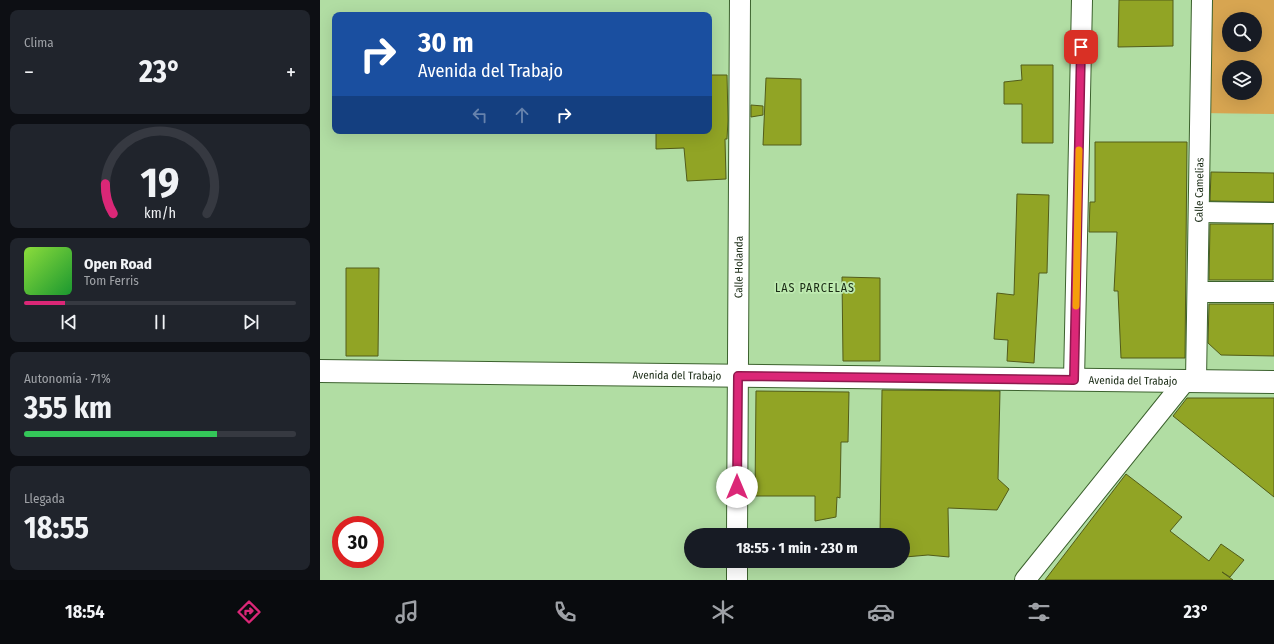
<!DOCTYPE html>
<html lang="es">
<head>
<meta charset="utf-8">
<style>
	body { margin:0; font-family:"Fira Sans Condensed",sans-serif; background:#20242c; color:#f1f3f6; height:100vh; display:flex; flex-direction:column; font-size:15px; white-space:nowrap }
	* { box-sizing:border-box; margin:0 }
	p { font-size:13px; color:#9ea1a6 }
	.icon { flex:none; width:22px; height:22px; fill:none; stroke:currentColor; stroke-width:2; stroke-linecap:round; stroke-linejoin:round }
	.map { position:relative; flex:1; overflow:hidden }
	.details { display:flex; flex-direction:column; gap:10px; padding:10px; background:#0d0f14; width:320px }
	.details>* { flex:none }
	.top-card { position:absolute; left:12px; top:12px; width:380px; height:122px; border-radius:8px; box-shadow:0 4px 16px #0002; background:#1a4fa0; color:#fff; overflow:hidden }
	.fabs { position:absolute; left:902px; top:12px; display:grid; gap:8px }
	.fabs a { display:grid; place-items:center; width:40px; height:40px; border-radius:50%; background:#171b24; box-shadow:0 4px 16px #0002; font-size:20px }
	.speed { position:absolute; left:12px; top:516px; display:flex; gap:8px; font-size:20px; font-weight:700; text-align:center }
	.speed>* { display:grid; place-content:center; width:52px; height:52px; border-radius:50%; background:#171b24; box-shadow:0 4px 16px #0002; line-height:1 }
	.speed .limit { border:6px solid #d22; background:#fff; color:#111 }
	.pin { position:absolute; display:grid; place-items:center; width:34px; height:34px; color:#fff; margin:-17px; border-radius:8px; box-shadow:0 2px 6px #0006 }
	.me { position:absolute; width:44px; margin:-22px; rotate:0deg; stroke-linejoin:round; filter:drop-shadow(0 0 3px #0008) }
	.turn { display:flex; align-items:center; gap:14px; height:84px; padding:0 20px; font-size:18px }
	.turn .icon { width:52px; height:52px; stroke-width:2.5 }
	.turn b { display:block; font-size:28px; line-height:34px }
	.lanes { display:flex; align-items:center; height:38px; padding:0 20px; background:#0003; justify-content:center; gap:20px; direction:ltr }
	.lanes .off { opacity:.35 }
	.big { font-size:30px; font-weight:700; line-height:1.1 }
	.details .card { flex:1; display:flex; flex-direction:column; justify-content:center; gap:6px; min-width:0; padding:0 14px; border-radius:8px; background:#20242c }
	.details .dial { align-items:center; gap:0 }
	.dial svg { height:104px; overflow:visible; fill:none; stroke:#363941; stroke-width:7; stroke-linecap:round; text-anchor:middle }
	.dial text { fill:#f1f3f6; stroke:none }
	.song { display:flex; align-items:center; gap:12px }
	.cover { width:48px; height:48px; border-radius:6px; background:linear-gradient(135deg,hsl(90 70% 55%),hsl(130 70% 35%)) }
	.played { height:4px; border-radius:2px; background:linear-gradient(90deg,#db2777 15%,#363941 15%) }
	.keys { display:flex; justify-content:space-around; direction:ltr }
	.heat { display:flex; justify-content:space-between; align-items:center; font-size:22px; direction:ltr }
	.charge { height:6px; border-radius:3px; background:linear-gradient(90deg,#34c759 71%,#363941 0) }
	.trip { position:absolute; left:364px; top:528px; width:226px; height:40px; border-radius:20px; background:#171b24; box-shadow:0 4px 16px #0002; font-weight:700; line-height:40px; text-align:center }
	.tab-bar { display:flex; height:64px; justify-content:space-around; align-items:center; background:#090b0e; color:#9ea1a6 }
	.tab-bar .icon { width:28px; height:28px }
	.tab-bar .selected { color:#db2777 }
	.tab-bar b { font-size:18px; color:#f1f3f6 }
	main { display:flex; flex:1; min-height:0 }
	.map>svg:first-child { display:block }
	.green { fill:#d7a551; fill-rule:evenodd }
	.building { fill:#91a425; stroke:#525c1a }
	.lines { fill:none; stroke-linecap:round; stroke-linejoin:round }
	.street-casing { stroke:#3c622e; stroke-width:22 }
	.secondary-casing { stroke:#3c622e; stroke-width:24 }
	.street { stroke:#fff; stroke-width:20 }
	.secondary { stroke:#fff; stroke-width:22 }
	.route-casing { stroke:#8e194d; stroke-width:10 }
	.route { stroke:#db2777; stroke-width:7 }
	.slow { stroke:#f59e0b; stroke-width:7 }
	.labels { text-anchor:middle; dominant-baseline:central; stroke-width:3.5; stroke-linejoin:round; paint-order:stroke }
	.street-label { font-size:11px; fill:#192a14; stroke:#beeab0 }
	.neighbourhood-label { font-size:12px; letter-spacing:1px; fill:#192a14; stroke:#beeab0 }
</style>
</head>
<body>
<main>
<section class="details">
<div class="card"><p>Clima</p>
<div class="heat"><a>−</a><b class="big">23°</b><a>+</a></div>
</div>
<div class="card dial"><svg viewBox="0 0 100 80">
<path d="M14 69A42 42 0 1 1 86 69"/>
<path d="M14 69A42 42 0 0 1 8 46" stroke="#db2777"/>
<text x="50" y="56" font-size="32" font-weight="700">19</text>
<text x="50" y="72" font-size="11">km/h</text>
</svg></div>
<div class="card">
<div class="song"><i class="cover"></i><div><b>Open Road</b><p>Tom Ferris</p></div></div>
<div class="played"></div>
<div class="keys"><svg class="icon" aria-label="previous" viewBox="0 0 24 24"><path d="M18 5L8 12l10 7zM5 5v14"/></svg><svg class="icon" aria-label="pause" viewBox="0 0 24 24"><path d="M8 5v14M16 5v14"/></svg><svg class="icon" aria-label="next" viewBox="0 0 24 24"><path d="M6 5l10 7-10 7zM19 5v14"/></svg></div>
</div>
<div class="card"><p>Autonomía · 71%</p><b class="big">355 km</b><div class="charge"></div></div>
<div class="card"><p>Llegada</p><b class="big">18:55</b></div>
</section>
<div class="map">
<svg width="954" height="580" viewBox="0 0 954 580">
	<rect width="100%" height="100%" fill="#b1dda3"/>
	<path class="green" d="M882,0h72v114l-74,-1zM909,19h26v26h-26zM909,67h26v26h-26z"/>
	<path class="building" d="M799,0h54v46l-55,1z
		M701,65h32v78h-31v-39h-18v-22l18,-2z
		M389,75h18l1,45 -1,19h-2l1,40 -39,2 -3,-33 -28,1v-18h53z
		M446,78l35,1v66h-38z
		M431,105l12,1v9l-12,2z
		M775,142h92l-2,216h-64l-3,-67h-4l3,-59h-28l1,-30h5z
		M891,172l63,1v29l-64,-1z
		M697,194l32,1 -2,78h-8l-5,90 -27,-2 1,-21 -14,-1 3,-46 17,2z
		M890,224h63v56h-64z
		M26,268h33l-1,88h-32z
		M522,277l38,1v83h-37z
		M889,304h65v52l-53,-1 -13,-12z
		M562,390l118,1 -2,88 11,10 -12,21 -49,-2 1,49 -21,-2 -23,2v-22h-25z
		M436,391l93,1 -1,50h-7l-1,56 -3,-1 -1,20 -21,4v-25h-60z
		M867,398h87v99l-101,-81z
		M806,474l56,43 -12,14 39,30 12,-17 23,16 -14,17 -8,-5 11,8h-188z"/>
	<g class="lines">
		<defs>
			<g id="street">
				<path d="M879,212l75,1"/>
				<path d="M878,292h76"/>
				<path d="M754,380l8,-380"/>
				<path id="s1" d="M876,381l6,-381"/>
				<path id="s2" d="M417,535l3,-535"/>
				<path d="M417,580v-19"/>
				<path d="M705,580l160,-199"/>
			</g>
			<g id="secondary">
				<path id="s3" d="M0,371l954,11"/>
			</g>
		</defs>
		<use href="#street" class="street-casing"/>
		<use href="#secondary" class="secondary-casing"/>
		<use href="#street" class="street"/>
		<use href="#secondary" class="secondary"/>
	</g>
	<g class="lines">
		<defs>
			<path id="route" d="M417,487l1,-111 336,4 7,-333"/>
		</defs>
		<use href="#route" class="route-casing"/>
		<use href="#route" class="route"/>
		<path class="slow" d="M756,306l3,-156"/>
	</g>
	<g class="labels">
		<g class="street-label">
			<text stroke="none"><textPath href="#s1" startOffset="191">Calle Camelias</textPath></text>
			<text stroke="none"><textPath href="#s2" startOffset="268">Calle Holanda</textPath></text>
			<text stroke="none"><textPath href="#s3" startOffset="357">Avenida del Trabajo</textPath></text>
			<text stroke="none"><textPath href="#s3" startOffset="813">Avenida del Trabajo</textPath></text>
		</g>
		<g class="neighbourhood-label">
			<text x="495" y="288">LAS PARCELAS</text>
		</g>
	</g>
</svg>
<div class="fabs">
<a><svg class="icon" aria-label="search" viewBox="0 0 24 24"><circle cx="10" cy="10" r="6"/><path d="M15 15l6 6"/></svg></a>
<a><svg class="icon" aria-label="layers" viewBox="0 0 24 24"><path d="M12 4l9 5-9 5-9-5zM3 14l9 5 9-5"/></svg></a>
</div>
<div class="speed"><div class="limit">30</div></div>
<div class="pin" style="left:761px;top:47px;background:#d93025"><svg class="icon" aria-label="arrive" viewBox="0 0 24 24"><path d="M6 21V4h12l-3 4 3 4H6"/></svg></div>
<svg class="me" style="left:417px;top:487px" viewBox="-20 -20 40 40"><circle r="19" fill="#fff"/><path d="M0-13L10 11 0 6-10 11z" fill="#db2777"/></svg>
<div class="trip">18:55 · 1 min · 230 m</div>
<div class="top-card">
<div class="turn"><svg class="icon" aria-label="right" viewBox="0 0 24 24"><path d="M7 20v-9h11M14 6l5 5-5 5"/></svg><div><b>30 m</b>Avenida del Trabajo</div></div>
<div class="lanes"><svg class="icon off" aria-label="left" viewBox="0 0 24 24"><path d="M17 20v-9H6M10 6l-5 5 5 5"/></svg><svg class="icon off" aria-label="ahead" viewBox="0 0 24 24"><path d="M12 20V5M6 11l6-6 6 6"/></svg><svg class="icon" aria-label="right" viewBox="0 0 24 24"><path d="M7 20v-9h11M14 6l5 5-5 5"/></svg></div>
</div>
</div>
</main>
<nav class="tab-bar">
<b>18:54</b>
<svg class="icon selected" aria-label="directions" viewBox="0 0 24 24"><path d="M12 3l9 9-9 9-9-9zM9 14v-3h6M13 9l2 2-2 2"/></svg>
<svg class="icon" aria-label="music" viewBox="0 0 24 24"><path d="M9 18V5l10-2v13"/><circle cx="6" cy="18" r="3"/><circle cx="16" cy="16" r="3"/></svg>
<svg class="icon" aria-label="phone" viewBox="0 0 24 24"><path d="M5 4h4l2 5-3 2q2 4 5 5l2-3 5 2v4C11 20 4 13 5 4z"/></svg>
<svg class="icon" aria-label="climate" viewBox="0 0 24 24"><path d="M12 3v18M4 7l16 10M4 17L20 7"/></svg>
<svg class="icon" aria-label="car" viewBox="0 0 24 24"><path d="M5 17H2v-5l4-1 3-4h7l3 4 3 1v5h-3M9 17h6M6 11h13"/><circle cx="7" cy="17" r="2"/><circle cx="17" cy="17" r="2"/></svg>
<svg class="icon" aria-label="filters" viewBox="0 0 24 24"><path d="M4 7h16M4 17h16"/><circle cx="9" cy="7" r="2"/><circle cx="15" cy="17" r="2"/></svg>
<b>23°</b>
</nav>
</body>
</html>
